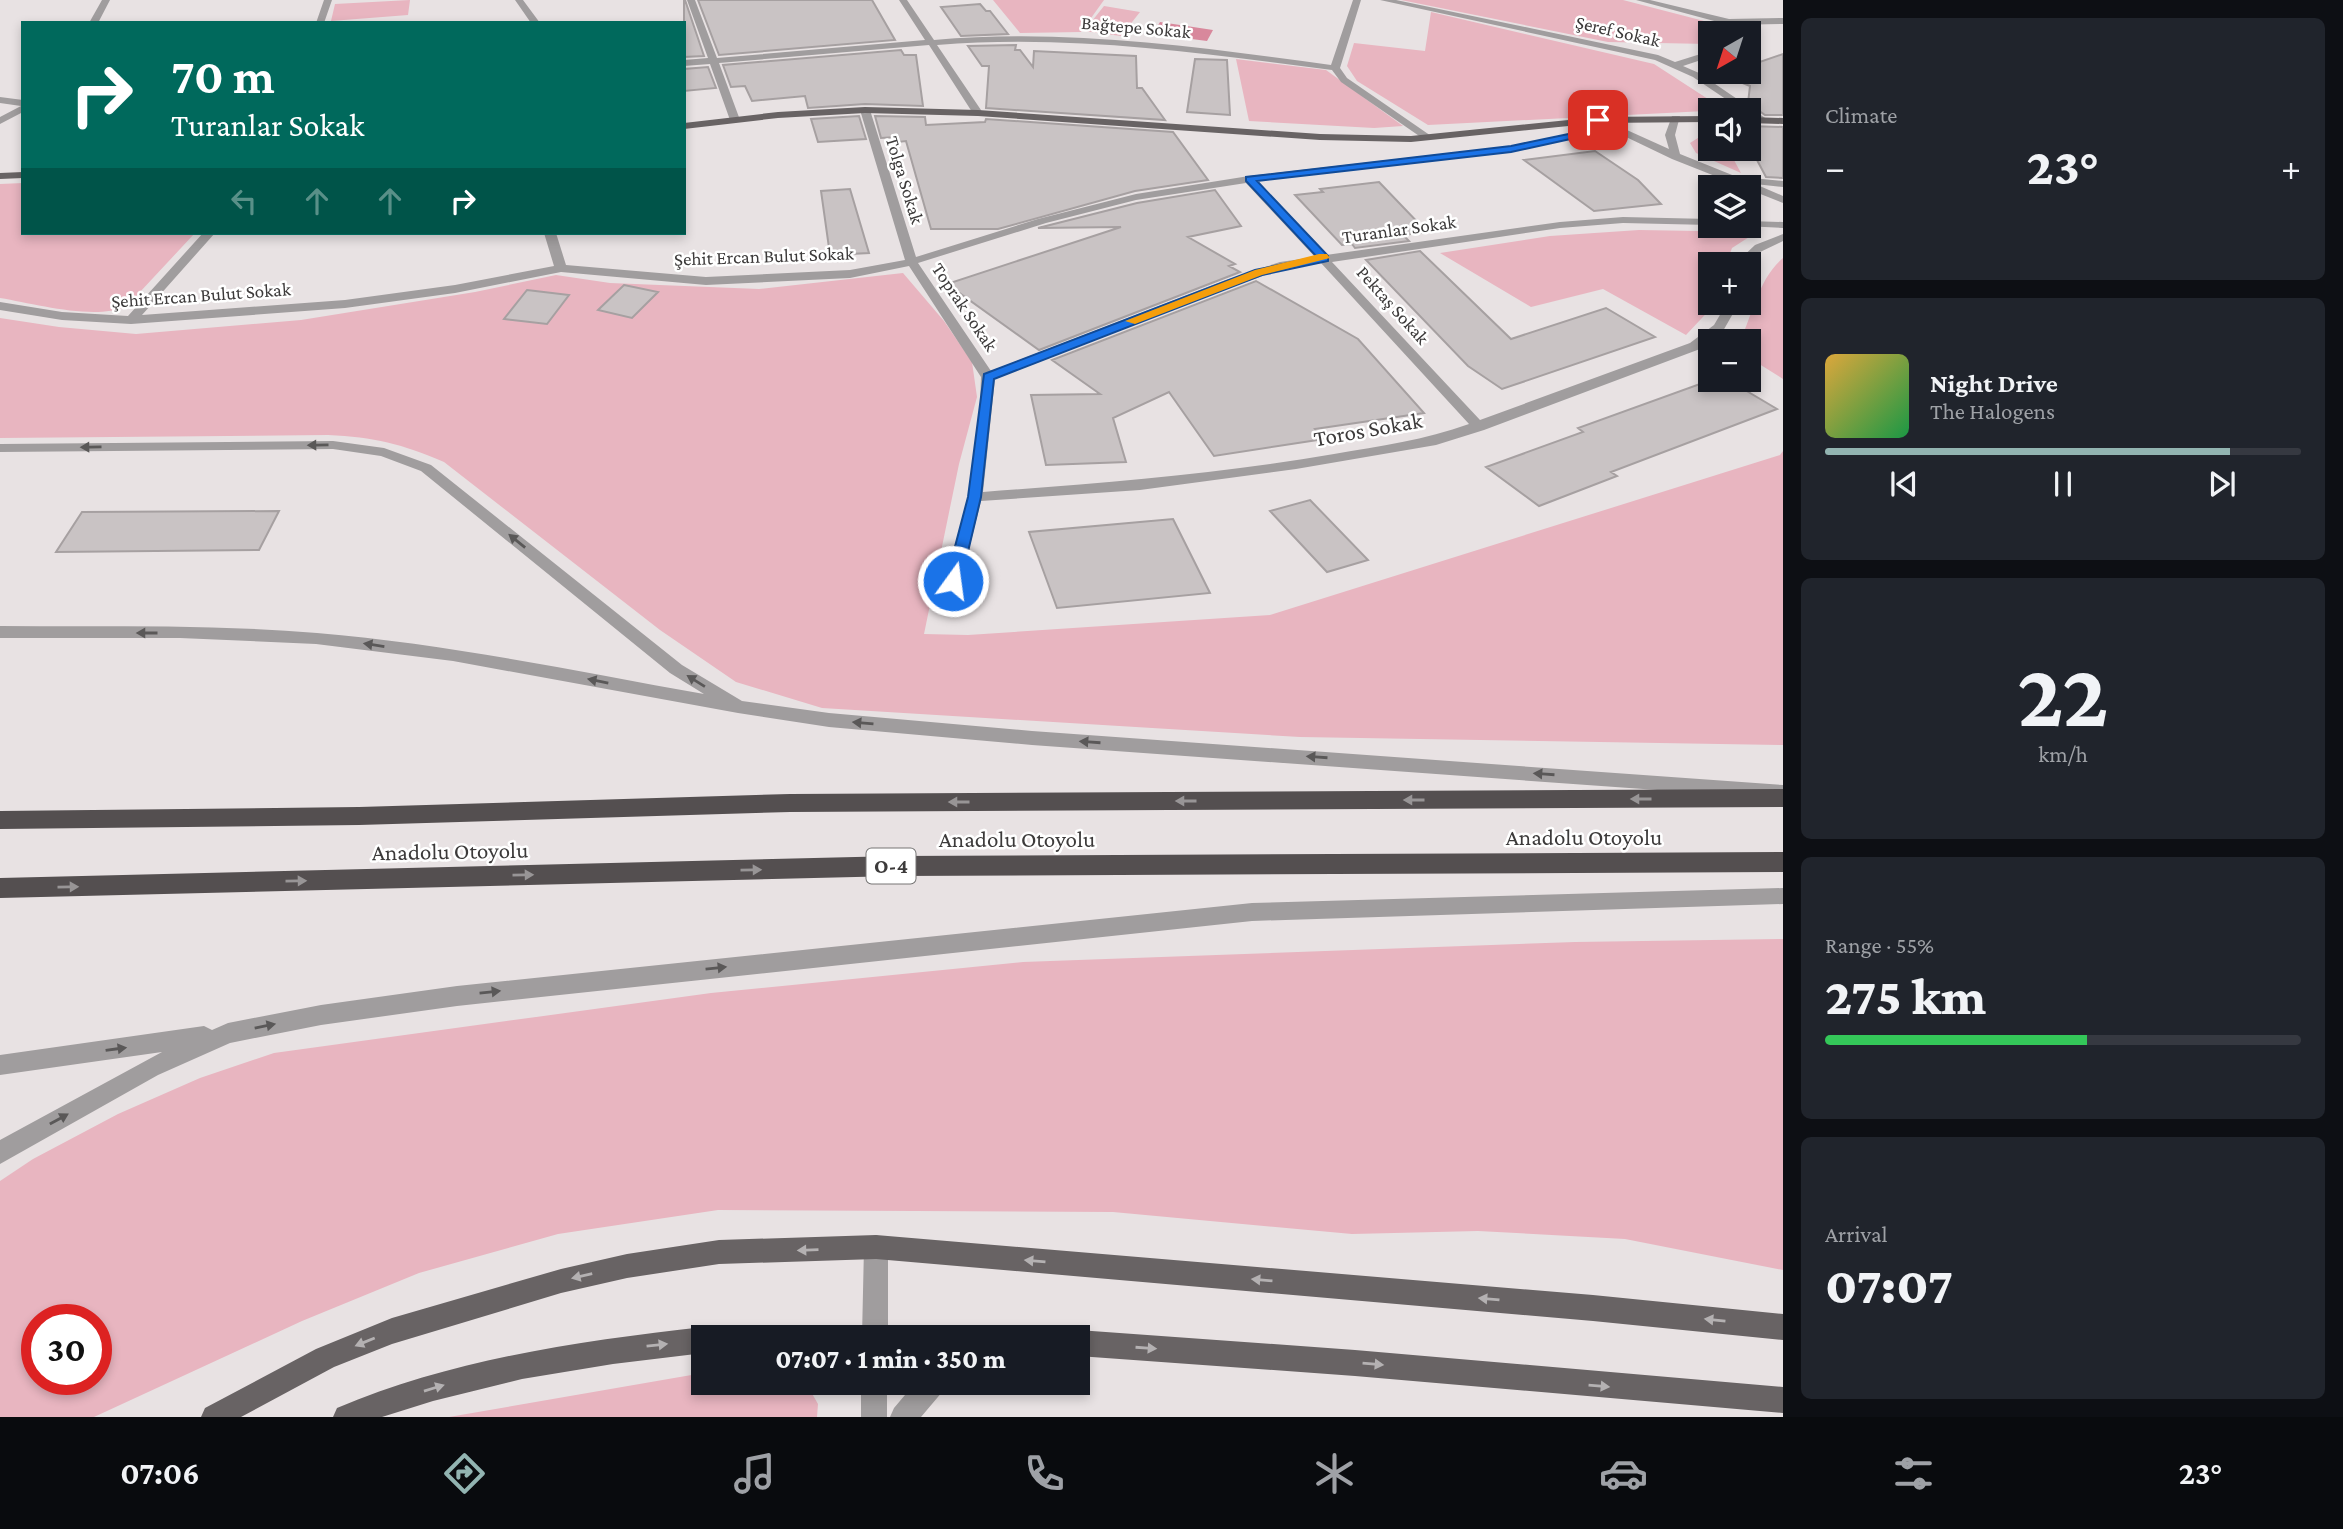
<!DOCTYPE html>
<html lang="en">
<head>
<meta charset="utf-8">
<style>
	body { margin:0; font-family:"Crimson Pro",serif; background:#20242c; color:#f1f3f6; height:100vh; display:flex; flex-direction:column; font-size:26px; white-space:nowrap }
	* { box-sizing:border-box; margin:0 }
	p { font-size:23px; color:#9ea1a6 }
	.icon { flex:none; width:38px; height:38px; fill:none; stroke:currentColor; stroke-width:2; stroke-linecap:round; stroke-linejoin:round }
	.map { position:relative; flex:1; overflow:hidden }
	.sheet { display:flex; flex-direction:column; gap:18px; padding:18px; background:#0d0f14; width:560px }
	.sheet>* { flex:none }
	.hud { position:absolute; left:21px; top:21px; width:665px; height:214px; border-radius:0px; box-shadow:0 4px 10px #0003; background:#00695c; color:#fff; overflow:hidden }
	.needle { width:46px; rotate:219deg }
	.controls { position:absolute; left:1698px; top:21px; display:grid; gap:14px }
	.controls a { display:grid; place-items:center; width:63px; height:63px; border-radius:0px; background:#171b24; box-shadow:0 4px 10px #0003; font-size:35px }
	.speed { position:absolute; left:21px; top:1304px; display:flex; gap:14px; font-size:35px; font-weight:700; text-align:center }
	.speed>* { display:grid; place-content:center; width:91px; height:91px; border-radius:50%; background:#171b24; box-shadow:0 4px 10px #0003; line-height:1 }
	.speed .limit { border:10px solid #d22; background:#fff; color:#111 }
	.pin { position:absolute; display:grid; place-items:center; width:60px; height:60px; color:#fff; margin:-30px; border-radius:14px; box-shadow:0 4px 10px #0006 }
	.me { position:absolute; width:77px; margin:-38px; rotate:14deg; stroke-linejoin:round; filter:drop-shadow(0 0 5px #0008) }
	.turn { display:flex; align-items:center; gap:24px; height:147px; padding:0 35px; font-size:32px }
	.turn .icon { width:91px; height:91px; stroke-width:2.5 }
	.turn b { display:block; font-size:49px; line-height:60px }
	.lanes { display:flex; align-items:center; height:66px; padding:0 35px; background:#0003; justify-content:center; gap:35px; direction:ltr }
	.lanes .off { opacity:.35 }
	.big { font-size:52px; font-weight:800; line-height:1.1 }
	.sheet .widget { flex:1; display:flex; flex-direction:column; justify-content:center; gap:10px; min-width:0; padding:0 24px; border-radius:10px; background:#20242c }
	.sheet .dial { align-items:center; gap:0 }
	.dial b { font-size:91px; line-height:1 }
	.song { display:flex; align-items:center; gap:21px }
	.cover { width:84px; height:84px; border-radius:10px; background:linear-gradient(135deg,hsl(40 70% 55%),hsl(140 70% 35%)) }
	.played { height:7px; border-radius:4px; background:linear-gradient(90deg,#92b4b1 85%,#363941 85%) }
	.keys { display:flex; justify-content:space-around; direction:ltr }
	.heat { display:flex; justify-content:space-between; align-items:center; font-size:38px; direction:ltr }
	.charge { height:10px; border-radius:5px; background:linear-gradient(90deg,#34c759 55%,#363941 0) }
	.trip { position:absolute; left:691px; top:1325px; width:399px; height:70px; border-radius:0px; background:#171b24; box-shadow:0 4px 10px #0003; font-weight:800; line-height:70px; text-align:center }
	.menu { display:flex; height:112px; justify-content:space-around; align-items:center; background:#090b0e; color:#9ea1a6 }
	.menu .icon { width:49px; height:49px }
	.menu .active { color:#92b4b1 }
	.menu b { font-size:32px; color:#f1f3f6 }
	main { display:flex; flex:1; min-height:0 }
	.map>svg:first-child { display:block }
	.green { fill:#e8b5c0; fill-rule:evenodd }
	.water { fill:#d8889c }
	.building { fill:#c9c3c4; stroke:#a6a0a1; stroke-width:2 }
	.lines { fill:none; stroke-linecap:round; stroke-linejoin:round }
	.minor { fill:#a09d9e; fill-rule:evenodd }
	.major { fill:#686364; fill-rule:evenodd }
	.highway { fill:#544f50; fill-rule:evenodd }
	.oneway { fill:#5a5858 }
	.oneway2 { fill:#989596 }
	.oneway3 { fill:#b4b1b2 }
	.route { fill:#1a73e8; stroke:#114b97; stroke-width:2 }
	.slow { fill:#f59e0b }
	.labels { text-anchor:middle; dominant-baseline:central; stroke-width:5; stroke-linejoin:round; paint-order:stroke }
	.far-street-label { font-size:19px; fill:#3c3a3a; stroke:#fff }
	.shield { fill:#fff; stroke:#767575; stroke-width:2 }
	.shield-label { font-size:21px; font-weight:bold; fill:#3c3a3a }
	.street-label { font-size:23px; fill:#3c3a3a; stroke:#fff }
</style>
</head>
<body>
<main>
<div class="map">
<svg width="1783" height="1417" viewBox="0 0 1783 1417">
	<rect width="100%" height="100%" fill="#e8e2e3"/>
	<path class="green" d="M410,0l-2,15 -77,6 4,-17z
		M993,0h111l-23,32 -61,1z
		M1401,0h222l112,29 -6,4h-19l-2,11 -100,-2z
		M1104,6l36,6 -19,24 -37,-5z
		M1431,12l223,52 71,46 -297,15 -71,-44 -10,-15 7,-23 71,8z
		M1236,59l90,11 77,56 -29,2 -125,-7z
		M1701,136h9v13h18l13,24 -45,-20 -6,-10z
		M23,183v50h172l-69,74c-34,13 -90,-3 -126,-9v-114z
		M1639,230l118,2 -25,16 -6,16h-16v39h6l-30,32 -83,-46 -72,18 -91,-54 110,-17z
		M1783,258v121l-35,-22v-16h-8c13,-28 19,-63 43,-83z
		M903,273l41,48 28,41 5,35 -18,67 -35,170 44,1 302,-20 510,-160 3,-4v294l-483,-8 -478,-29 -86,-26 -76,-52 -216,-168c-42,-18 -70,-25 -116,-27l-328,3v-120l59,9 77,7 165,-14 174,-28 81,-17 54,8 149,6z
		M1783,939v331l-158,-31 -147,-8 -126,3 -239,-22 -395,-2 -160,24 -139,39 -117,48 -208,96h-94v-236l33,-22 85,-45 82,-36 74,-25 437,-60 312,-31 552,-20zM37,1320h59v59h-59z
		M703,1373l1,9 102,1 12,21 -1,13h-368z"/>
	<path class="water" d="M1160,22l53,8 -6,11 -54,-7z"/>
	<path class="building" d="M684,0h1l19,56 -20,1z
		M698,0h174l23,40 -176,15z
		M980,4l6,7h4l18,23 -47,2 -20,-29z
		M1016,45l-1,5h5l13,17 1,-16 102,5 1,32h5l23,32 -179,-12 3,-42h-7l-14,-20z
		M901,50l3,5h12l7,51 -58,-2 -57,4 -3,-12 -53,5 -7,-15 -14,1 -8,-22z
		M1783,54v61h-18l-17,-12 2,-17 -27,-11 25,-3v-6z
		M1195,59l32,1 3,55 -43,-3z
		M708,67l8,21 -32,3v-22z
		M859,116l7,23 -48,3 -7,-23z
		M875,116l50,1 1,8 59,-3 1,-3 187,13 35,48 -73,11 -137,38h-67l-25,-88 -8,1 -2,-5 -15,1z
		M1748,126l35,1v51l-17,-1 -18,-34z
		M1595,151l43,29 23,24 -67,7 -70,-51z
		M1379,182l48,50 -24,3 6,6 -54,7 -3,-4 -10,1 -47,-50 28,-3 -3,-3z
		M850,189l19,64 -39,2 -9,-64z
		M1215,190l26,36 -53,11 47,27 -6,2 11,6 -201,78 -92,-66 174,-57 -83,1 99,-25z
		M1420,251l91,88 95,-31 49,29 -153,52 -34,-23 -102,-106z
		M1256,281l102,58 66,74 -109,16 9,10 -110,17 -45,-64 -56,26 13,44 -80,3 -15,-70 69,-1 -48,-34z
		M624,285l34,7 -26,26 -34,-8z
		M527,290l42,5 -22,29 -43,-5z
		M1711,380h17l49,29 -166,63 6,4 -78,30 -53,-39 97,-35 -5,-4z
		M1310,500l58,60 -41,12 -57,-61z
		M279,511l-20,39 -203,2 26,-40z
		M1173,519l37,74 -153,15 -28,-76z"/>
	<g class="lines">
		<path class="minor" d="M102,0h8l-12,23h-9z
			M324,0h8l-8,23h-8z
			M515,0h8l17,23h-9z
			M687,0h8l22,58 208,-18 -26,-40h8l27,40c133,-12 265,7 397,25l22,-65h8l-21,68 7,10 87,60 -9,2 -84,-58 -9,-12c-131,-17 -262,-36 -395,-25l46,68 -5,3 -4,-1 -45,-70 -210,18 21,57 -5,3 -5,-3 -20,-56 -26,2v-6l24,-2z
			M1380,0h16l262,55 17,7 35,-11v6l-27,9 16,7 69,47 -9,2 -11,-7v-5h-6l-49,-33 -38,-17z
			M1636,0h14l79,19 54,-1v6l-54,1z
			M1758,37l3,1v4l-13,4v-6z
			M0,97l23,3v12l-23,12v-7l21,-11 -21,-3z
			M865,107l5,3 46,147 122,-38 98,-25 113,-18 262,-30 67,-14 20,-15 71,32 -4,-14 7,-19h8l-5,19 5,19 67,27 5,-3 31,3v6l-28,-3 28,12v7l-111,-44 -73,-35 -14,12 -74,16 -254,29 69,74 234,-33 63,-5 87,2v6l-87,-2 -63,5 -228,34 148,158 210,-77 24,-18 13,-22h12l-16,28 -23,18 -216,81 -48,15 -140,24 -156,21 -159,11 -20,80 -8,5 -8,-5 23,-84 12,-91 1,-29 -72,-111 -59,12 -144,7 -145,-13 -106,21 -110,15 -214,16 -69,-4 -62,-10v-8l62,10 66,4 75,-83h12l-73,82 203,-15 110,-15 99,-19 -10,-33h12l10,32 140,12 144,-7 55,-10 -45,-150zM1246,183l69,74 -35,5 -54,18 -235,91 -73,-108 128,-40 90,-23zM1321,263l148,161c-44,16 -89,22 -135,30 -117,20 -234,29 -351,38l12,-113 239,-93 52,-18z
			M1748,221l35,1v6l-39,-2h4z
			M1783,234v7l-25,12 -11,11h-12l20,-19z
			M333,441l51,7 47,17 251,200 60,36 87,12 203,18 751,54v14l-751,-54 -203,-18 -91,-14 -285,-52 -137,-17 -136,-6h-180v-12c106,1 212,-2 317,7 131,11 258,38 387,61l-34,-21 -249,-202 -40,-15 -48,-7 -333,3v-8z
			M1783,888v16l-531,17 -795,85 -136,19 -91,18 -72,32 -158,89v-24l162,-88 -162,23v-20l204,-29 8,4 16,-7 93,-18 136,-19 795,-83z
			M876,1235l9,3 3,9v90h-26l2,-90 3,-9z
			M861,1382h26v35h-26z
			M916,1382h31l-4,9 -22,26h-31l4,-9z"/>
		<path class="major" d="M865,107l113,3 342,24 91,2 187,-19 112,-1v6l-112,1 -187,19 -91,-2 -342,-24 -113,-3 -87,5 -94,11v-6l94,-11z
			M1748,117l35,1v6l-35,-1z
			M23,172v6l-23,1v-6z
			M876,1235l717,60 190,19v26l-190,-19 -717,-62 -157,5 -92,14 -66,15 -169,51 -58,23 -93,50h-40l4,-9 111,-59 76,-31 169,-49 66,-15 92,-14z
			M704,1327l9,4 3,6h-12v16l-91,11 -91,15 -89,22 -51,16h-49l4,-9c116,-49 242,-67 367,-81z
			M1078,1330l277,20 428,37v26l-428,-37 -277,-20v-19h-10z"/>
		<path class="highway" d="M1783,789v18l-993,5 -431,13 -359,4v-18l359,-4 431,-13z
			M1783,852v20l-886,4 -897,22v-20l897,-22z"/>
	</g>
	<defs><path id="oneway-solid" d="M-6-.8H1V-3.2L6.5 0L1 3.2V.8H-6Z" transform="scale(1.75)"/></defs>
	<g class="oneway">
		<use href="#oneway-solid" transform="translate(318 445) rotate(179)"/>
		<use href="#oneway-solid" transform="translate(91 447) rotate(179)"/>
		<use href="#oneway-solid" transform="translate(517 541) rotate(-141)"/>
		<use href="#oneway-solid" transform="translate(147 633) rotate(-180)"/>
		<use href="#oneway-solid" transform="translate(374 645) rotate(-171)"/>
		<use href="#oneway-solid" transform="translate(598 681) rotate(-169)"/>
		<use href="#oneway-solid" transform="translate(696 681) rotate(-148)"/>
		<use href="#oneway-solid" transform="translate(863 723) rotate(-175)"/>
		<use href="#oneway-solid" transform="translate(1090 742) rotate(-176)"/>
		<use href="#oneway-solid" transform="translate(1317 757) rotate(-176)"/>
		<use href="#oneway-solid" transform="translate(1544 774) rotate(-176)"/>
		<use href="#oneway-solid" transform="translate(716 968) rotate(-6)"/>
		<use href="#oneway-solid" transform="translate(490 992) rotate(-6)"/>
		<use href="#oneway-solid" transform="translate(265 1026) rotate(-11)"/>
		<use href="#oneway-solid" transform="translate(116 1049) rotate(-8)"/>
		<use href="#oneway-solid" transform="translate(59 1119) rotate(-29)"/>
	</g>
	<g class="oneway2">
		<use href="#oneway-solid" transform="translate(1641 799) rotate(180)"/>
		<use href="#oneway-solid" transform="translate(1414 800) rotate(180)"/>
		<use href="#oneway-solid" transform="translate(1186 801) rotate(180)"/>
		<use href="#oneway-solid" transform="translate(959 802) rotate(180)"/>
		<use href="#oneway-solid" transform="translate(751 870) rotate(-1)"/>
		<use href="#oneway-solid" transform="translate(523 875) rotate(-1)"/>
		<use href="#oneway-solid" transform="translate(296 881) rotate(-1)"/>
		<use href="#oneway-solid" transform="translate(68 887) rotate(-1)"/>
	</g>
	<g class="oneway3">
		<use href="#oneway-solid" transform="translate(808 1250) rotate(178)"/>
		<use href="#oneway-solid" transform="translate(1035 1261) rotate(-175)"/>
		<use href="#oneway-solid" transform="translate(582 1276) rotate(167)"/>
		<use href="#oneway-solid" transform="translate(1262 1280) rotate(-175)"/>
		<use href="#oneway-solid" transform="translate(1489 1299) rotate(-175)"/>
		<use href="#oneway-solid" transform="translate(1715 1320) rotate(-174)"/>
		<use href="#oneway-solid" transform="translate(365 1342) rotate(158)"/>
		<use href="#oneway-solid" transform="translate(657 1345) rotate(-6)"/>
		<use href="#oneway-solid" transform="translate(1146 1348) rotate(4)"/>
		<use href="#oneway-solid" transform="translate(1373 1364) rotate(5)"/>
		<use href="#oneway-solid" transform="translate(1599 1386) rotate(5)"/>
		<use href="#oneway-solid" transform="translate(434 1388) rotate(-17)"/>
	</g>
	<path class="route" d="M1598,117l4,1v4l-18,14 -73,16 -254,29 71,75v5l-66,14 -268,104 -13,118 -20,84 -2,4h-11l-2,-4 22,-84 16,-123 271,-104 62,-13 -71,-76v-4l265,-31 67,-14z"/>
	<path class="slow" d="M1319,254h8l3,4 -68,17 -127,49 -10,-3 130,-51z"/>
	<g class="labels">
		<g class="far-street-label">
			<text transform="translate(1136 27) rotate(5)">Bağtepe Sokak</text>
			<text transform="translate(1618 31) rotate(13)">Şeref Sokak</text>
			<text transform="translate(905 180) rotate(73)">Tolga Sokak</text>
			<text transform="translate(1399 229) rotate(-8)">Turanlar Sokak</text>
			<text transform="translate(764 256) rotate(-2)">Şehit Ercan Bulut Sokak</text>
			<text transform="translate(201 295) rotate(-4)">Şehit Ercan Bulut Sokak</text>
			<text transform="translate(1393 305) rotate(48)">Pektaş Sokak</text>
			<text transform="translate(965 307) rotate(56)">Toprak Sokak</text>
		</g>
		<rect class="shield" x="866.5" y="848.5" width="49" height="35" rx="5"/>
		<g class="shield-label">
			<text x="891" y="866">O-4</text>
		</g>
		<g class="street-label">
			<text transform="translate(1368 429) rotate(-10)">Toros Sokak</text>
			<text x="1584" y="837">Anadolu Otoyolu</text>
			<text x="1017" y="839">Anadolu Otoyolu</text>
			<text transform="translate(450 851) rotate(-1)">Anadolu Otoyolu</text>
		</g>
	</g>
</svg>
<div class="controls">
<a><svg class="needle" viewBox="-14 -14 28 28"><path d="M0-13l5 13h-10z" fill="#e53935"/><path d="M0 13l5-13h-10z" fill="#9ea1a6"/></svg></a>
<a><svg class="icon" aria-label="sound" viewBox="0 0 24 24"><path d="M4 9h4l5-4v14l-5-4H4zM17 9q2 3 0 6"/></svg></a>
<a><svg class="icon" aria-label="layers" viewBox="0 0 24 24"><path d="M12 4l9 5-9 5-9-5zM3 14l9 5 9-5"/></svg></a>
<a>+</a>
<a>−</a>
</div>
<div class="speed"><div class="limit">30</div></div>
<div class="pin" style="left:1598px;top:120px;background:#d93025"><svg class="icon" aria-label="arrive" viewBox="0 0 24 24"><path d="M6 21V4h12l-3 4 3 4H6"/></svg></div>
<svg class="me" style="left:953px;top:581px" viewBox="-20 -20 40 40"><circle r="17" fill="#1a73e8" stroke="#fff" stroke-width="3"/><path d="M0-11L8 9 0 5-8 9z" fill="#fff"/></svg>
<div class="trip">07:07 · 1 min · 350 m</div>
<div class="hud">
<div class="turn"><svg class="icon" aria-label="right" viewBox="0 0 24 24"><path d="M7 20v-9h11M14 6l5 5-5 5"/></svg><div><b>70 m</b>Turanlar Sokak</div></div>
<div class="lanes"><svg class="icon off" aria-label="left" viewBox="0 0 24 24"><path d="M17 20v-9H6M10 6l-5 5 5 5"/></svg><svg class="icon off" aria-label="ahead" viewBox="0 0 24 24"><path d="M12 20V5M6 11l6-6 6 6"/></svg><svg class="icon off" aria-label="ahead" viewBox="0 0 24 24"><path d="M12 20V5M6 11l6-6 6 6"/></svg><svg class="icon" aria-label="right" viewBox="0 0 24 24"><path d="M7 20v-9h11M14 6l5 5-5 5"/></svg></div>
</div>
</div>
<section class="sheet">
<div class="widget"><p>Climate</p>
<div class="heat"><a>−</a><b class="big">23°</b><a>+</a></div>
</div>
<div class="widget">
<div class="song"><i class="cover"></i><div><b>Night Drive</b><p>The Halogens</p></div></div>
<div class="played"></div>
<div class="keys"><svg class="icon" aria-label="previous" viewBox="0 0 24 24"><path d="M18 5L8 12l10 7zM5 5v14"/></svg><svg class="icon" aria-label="pause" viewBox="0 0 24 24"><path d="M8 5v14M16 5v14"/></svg><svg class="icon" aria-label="next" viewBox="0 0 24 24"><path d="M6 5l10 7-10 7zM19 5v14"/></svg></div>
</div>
<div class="widget dial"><b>22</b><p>km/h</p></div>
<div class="widget"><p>Range · 55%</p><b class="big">275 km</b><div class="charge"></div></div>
<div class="widget"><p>Arrival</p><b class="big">07:07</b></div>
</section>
</main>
<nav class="menu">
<b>07:06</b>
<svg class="icon active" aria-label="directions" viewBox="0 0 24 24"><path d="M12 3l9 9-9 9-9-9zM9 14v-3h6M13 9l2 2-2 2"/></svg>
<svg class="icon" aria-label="music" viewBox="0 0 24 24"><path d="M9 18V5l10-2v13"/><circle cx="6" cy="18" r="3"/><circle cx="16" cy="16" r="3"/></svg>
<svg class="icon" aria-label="phone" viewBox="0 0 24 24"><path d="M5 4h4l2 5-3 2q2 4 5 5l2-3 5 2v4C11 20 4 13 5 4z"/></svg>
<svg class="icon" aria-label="climate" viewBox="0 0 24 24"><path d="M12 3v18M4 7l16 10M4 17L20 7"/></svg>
<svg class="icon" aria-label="car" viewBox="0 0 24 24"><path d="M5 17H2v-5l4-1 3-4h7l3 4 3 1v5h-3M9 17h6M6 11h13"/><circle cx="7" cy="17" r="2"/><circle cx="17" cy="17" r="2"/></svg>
<svg class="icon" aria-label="filters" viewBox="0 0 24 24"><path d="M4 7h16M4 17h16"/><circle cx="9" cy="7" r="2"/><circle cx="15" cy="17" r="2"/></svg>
<b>23°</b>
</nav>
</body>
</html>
